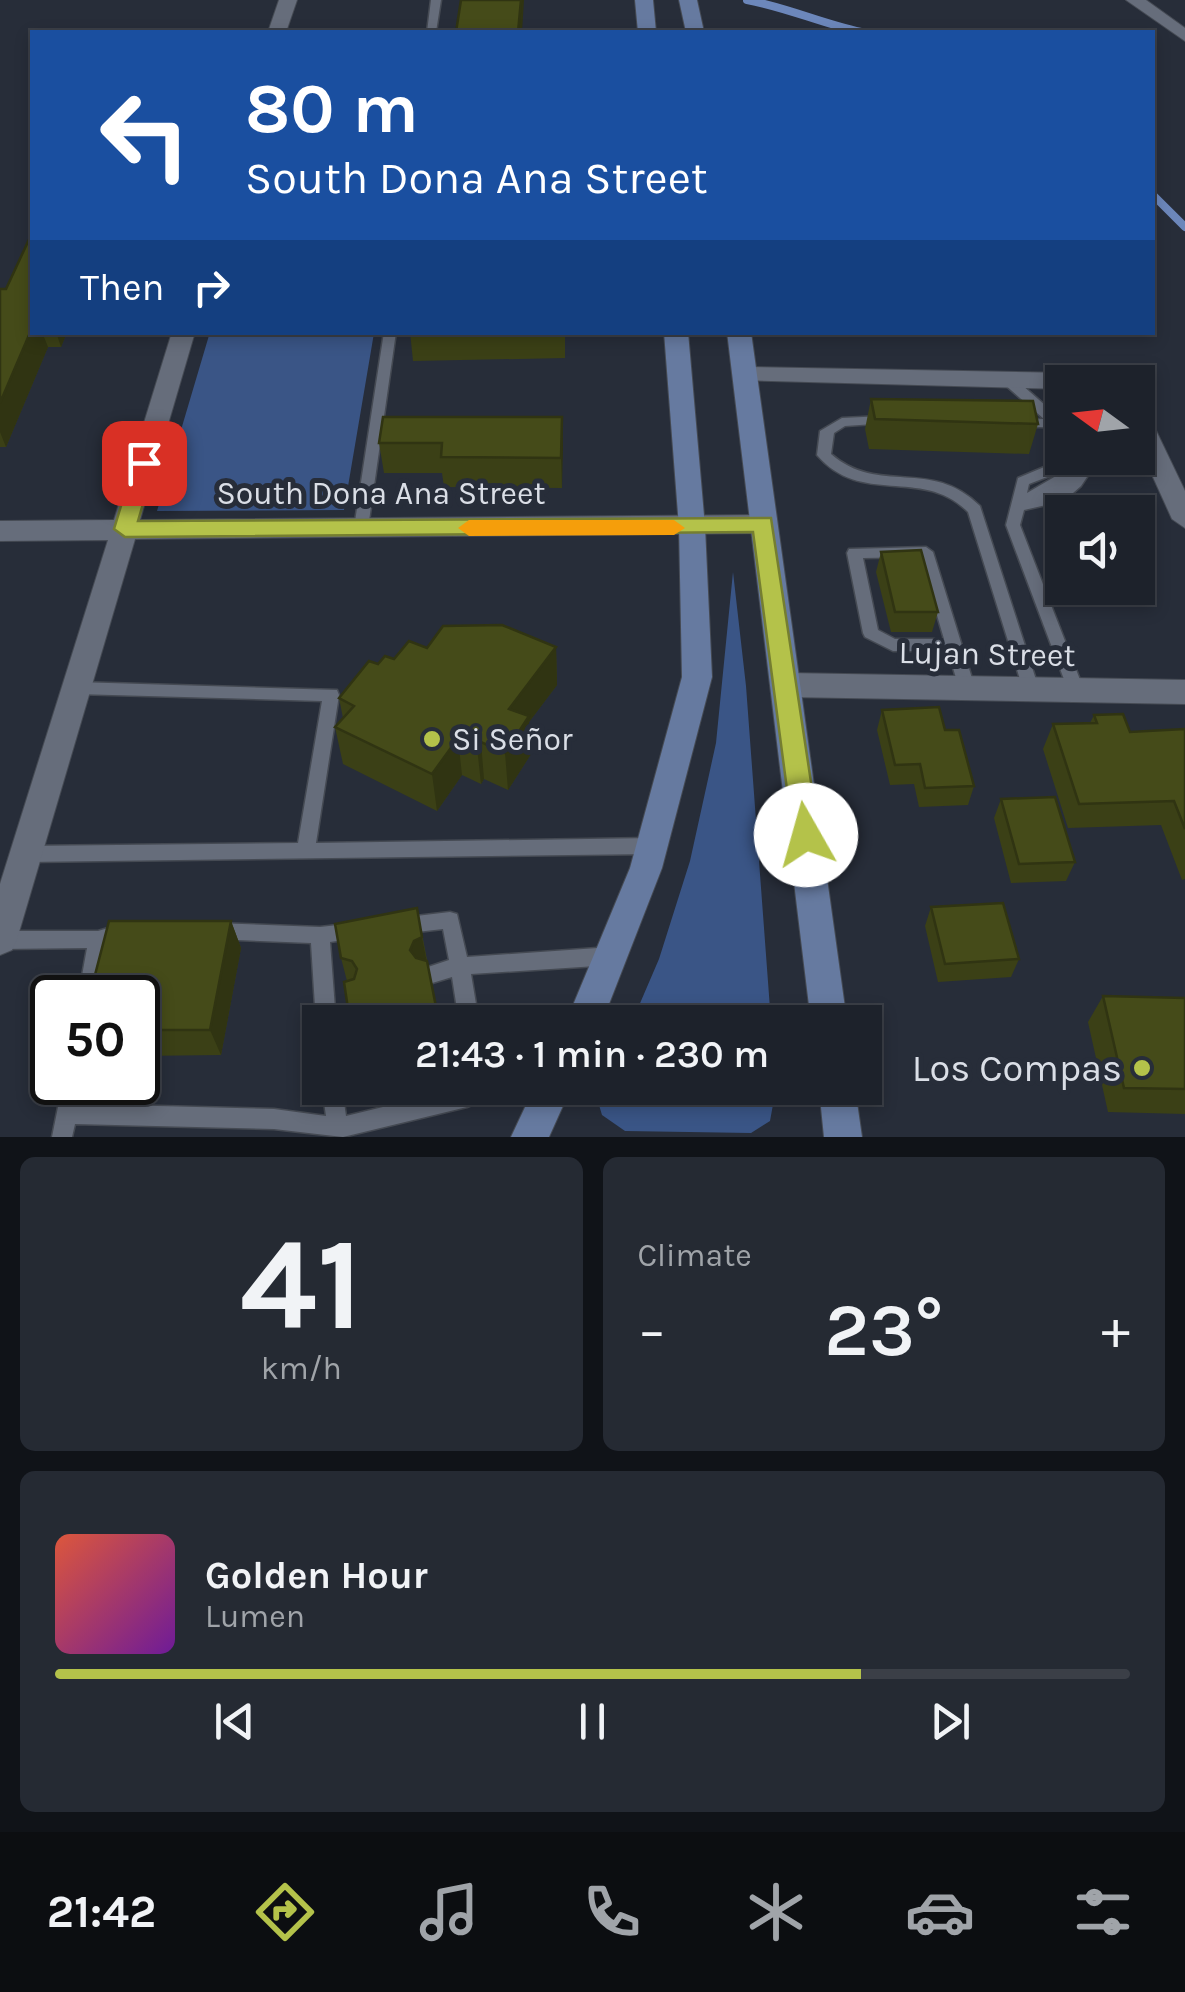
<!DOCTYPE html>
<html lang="en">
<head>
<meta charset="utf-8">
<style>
	body { margin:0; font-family:Karla,sans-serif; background:#252a33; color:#f1f3f6; height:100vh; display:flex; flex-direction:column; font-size:38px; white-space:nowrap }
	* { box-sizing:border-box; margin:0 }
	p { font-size:32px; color:#a0a4a9 }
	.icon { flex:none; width:55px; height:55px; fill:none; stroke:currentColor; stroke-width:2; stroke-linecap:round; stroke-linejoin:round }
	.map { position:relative; height:1137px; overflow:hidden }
	.panel { display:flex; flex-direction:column; gap:20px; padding:20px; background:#101318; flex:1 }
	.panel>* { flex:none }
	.guide { position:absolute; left:30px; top:30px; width:1125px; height:305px; border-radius:0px; box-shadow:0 5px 15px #0003,0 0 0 2px #3b3f47; background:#1a4fa0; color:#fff; overflow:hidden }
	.needle { width:65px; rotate:285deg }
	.controls { position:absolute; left:1045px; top:365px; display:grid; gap:20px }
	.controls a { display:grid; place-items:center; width:110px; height:110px; border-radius:0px; background:#1d222b; box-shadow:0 5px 15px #0003,0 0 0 2px #3b3f47; font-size:50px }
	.speed { position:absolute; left:30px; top:975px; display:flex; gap:20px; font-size:50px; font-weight:700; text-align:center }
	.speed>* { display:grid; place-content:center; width:130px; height:130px; border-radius:50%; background:#1d222b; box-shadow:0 5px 15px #0003,0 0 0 2px #3b3f47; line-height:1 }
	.speed .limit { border:5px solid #111; border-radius:15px; background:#fff; color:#111 }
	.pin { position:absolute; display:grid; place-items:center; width:85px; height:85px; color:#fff; margin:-42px; border-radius:20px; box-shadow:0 5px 15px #0006 }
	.me { position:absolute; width:110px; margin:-55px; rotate:353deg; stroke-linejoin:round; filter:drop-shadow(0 0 8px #0008) }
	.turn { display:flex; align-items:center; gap:35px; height:210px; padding:0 50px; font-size:45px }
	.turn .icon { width:130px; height:130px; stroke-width:2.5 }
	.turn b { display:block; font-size:70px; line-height:85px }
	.then { display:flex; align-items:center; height:95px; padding:0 50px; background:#0003; gap:20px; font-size:38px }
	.big { font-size:75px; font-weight:600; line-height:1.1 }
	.panel .card { flex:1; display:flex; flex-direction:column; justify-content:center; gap:15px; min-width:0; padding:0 35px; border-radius:15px; background:#252a33 }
	.panel .dial { align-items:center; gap:0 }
	.dial b { font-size:130px; line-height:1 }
	.song { display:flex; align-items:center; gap:30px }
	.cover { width:120px; height:120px; border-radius:15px; background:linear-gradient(135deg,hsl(10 70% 55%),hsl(280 70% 35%)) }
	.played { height:10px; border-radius:5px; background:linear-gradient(90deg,#b4c24a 75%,#3b3f47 75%) }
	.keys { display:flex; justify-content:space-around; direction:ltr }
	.heat { display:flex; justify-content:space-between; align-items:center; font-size:55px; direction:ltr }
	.panel .tiles { flex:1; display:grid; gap:20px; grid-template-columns:1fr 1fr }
	.card:last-child { grid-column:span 2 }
	.trip { position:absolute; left:302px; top:1005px; width:580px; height:100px; border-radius:0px; background:#1d222b; box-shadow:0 5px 15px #0003,0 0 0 2px #3b3f47; font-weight:600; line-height:100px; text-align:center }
	.tab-bar { display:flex; height:160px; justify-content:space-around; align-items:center; background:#0c0e11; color:#a0a4a9 }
	.tab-bar .icon { width:70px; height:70px }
	.tab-bar .active { color:#b4c24a }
	.tab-bar b { font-size:45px; color:#f1f3f6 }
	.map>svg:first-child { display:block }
	.green { fill:#3a5586 }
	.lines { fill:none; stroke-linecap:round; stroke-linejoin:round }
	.stream { stroke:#6c87bb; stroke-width:8 }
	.service-casing { stroke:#454a53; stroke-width:3 }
	.minor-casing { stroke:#454a53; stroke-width:2 }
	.secondary-casing { stroke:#454a53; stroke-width:2 }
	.service { fill:#666d7b; fill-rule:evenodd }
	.minor { fill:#666d7b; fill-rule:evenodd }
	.secondary { fill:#667aa0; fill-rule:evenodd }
	.wall { fill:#3b4016 }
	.shaded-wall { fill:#303412 }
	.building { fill:#454b19; stroke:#303412; stroke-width:2.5 }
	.route { fill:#b4c24a; stroke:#757e30; stroke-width:2.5 }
	.slow { fill:#f59e0b }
	.poi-dot { fill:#b4c24a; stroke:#272d39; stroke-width:4 }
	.labels { text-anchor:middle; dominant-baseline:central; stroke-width:10; stroke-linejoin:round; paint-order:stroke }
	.street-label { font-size:32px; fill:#dadee6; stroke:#272d39 }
	.poi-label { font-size:32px; fill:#dadee6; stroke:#272d39; text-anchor:start }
	.near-poi-label { font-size:38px; fill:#dadee6; stroke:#272d39; text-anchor:end }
</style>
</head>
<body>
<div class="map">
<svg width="1185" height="1137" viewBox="0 0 1185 1137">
	<rect width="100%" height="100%" fill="#272d39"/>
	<path class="green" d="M210,332l164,1 -30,177 -187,1z
		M733,572l13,114 25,336h-139l27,-63 31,-98 26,-118z
		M605,1088h171l-6,33 -19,12 -126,-2 -23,-16 -3,-10z"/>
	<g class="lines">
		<path class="stream" d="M747,0c42,8 73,23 114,32
			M1152,194l33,33"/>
		<defs>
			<path id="service" d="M431,0h10l-5,32h-9z
				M384,332h12l-28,196 -7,5 -7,-5z
				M1008,376l5,1 49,43v8l-45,-2 -2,-3 2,-3 27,-1 -41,-36 -2,-3z
				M884,416l5,1 2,3 -2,3 -44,3 -11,7 -3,21c48,42 100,3 149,52l59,183 -2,5h-12l-2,-5 -55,-177c-45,-46 -107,-5 -151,-57l3,-24 22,-13z
				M1089,458h17l-13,10 -12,18 -8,7 -18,10 -31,7 -4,15 64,165 -2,5h-12l-2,-5 -62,-165 12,-47 43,-18zM1068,469l-41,24 2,-9z
				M926,547l7,5 42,136 -2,5h-12l-2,-5 -11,-37h-55l-28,-14 -2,-4 -16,-80 2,-4zM920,557l24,82h-49l-17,-9 -15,-72z
				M76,682l261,8 2,5 -23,148 336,-5 6,3 3,5 -3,5 -6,3 -626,8 -6,-3 -3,-5 3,-5 6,-3 272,-3 24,-142 -246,-7 -6,-1 -2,-5 2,-5z
				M450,912l7,2 10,43 145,-10 7,3 2,6 -2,6 -7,3 -141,9 8,48h-20l-7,-45 -23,7 -7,-3 -3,-6 3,-6 27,-9 -6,-31 -44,5 -7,-2 -2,-6 2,-6 7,-2z
				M214,923l106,4 36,-4 7,2 2,6 -2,6 -33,5 6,80h-16v7l-4,-7 -5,-79 -97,-4 -7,-2 -2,-6 2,-6z
				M122,924l7,2 2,6 -2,6 -23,7 -8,53h-20l9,-50 -87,1v-18h98z
				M63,1082h20l-4,22 195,5 52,7 -4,-28h20l4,28 115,-28h20l-7,16 -7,3 -124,30 -69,-8 -199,-5 -3,13h-20z"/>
			<path id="minor" d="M279,0h18l-11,32h-18z
				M1126,0h20l39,28v13z
				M172,332h23l-55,188 623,-5 13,9 -13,9 -628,6 -118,400 -5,11 -12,5v-71l108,-344 -108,1v-20l114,-1z
				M745,367l376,7 12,8h-71v7l-325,-9 -4,-5 4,-5z
				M1138,410l12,8 35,73v37l-13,-9 -34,-75z
				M788,673l397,7v24l-397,-7 -10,-4 -5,-8 5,-8z"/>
			<path id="secondary" d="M635,0h18l3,32h-18z
				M679,0h18l7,32h-18z
				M664,332h24l17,195 7,150 -50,191 -60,154h-36l64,-154 52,-191 -3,-150z
				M727,332h24l96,690h-36z
				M534,1088h37l-22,49h-38z
				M819,1088h36l7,49h-38z"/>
		</defs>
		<use href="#service" class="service-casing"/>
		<use href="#minor" class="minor-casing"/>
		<use href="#secondary" class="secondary-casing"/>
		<use href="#service" class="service"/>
		<use href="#minor" class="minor"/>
		<use href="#secondary" class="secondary"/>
	</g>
	<path class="wall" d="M0,289l32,43h35l-6,15h-13l-42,100h-6z
		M410,332h155v26l-152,3z
		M871,399l167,25 -9,30 -160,-5 -4,-20z
		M562,417v71l-118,-1 -2,-14h-58l-5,-30z
		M881,552l57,60 -6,20h-41l-15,-60z
		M556,647l1,38 -28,37 2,32 -23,36 -24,-11 -3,5 -19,-9 -25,36 -94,-47 -8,-37 8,-9 -4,-20 39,-34 49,-16z
		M882,710l63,20 29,56 -6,19 -49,2 -5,-23 -24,1 -13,-55z
		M1094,715l36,17 55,-3v150l-3,1 -21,-55 -93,3 -25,-79 10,-25 37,-1z
		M1001,799l74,63 -9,19 -55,2 -17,-65z
		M931,907l88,52 -8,18 -73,5 -13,-56z
		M417,908l22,114 -92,-41 -6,-23z
		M231,921l10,27 -20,107 -83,1v-58z
		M1103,996l82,2v116l-77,-2 -20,-90z"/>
	<path class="shaded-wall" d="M521,0h3l-2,32h-4z
		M32,328v4h10l6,15 -42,100 -6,-15v-29z
		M56,332h11l-6,15z
		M562,417l1,30 -1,41 -1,-30z
		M556,647l1,38 -28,37 2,32 -23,36 -3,-37 4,-44z
		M458,738l4,37 -25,36 -5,-37z
		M481,742l3,37 -3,5 -4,-37z
		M231,921l10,27 -20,107 -11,-25z
		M422,937l5,26 -8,4 -9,-17 4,-9z
		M361,1088h86l-80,19z"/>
	<path class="building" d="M461,0h60l-3,32h-62z
		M32,233v95l-32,75v-114h6z
		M871,399l162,2 5,23 -163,-5z
		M383,417h179l-1,41 -120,-1 1,-14h-63z
		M921,550l17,62h-43l-14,-60z
		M502,625l54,22 -47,62 20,7 -24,37 -24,-11 -4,5 -19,-9 -26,36 -97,-47 19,-21 -15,-8 30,-37 9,3 7,-8 9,3 15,-18 18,7 16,-22z
		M939,707l6,23h14l15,56 -49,2 -5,-24 -25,1 -13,-55z
		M1123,714l7,18 55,-3v100l-11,-28 -95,3 -26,-80 44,-1 -3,-8z
		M1055,797l20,65 -56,2 -18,-65z
		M1003,903l16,56 -74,5 -14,-57z
		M417,908l5,29 -8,4 -4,9 6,8 11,3 12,61h-89l-6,-40 10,-3 3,-10 -5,-8 -11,-3 -6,-34z
		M109,921h122l-21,109h-72v-32h-49z
		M1103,996l82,2v91l-61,-1z"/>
	<path class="route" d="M144,456l11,7 -17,58 633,-3 48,317 -4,8h-18l-4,-8 -40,-303 -628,5 -11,-8 20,-66z"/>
	<path class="slow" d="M469,520h205l11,8 -11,7 -205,1 -11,-8z"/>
	<g class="poi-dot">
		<circle cx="432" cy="739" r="10"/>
		<circle cx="1142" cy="1068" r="10"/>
	</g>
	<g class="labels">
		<g class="street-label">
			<text x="381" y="493">South Dona Ana Street</text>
			<text transform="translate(987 654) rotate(1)">Lujan Street</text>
		</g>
		<g class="poi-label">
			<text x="452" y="739">Si Señor</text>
		</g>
		<g class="near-poi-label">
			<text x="1122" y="1068">Los Compas</text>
		</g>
	</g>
</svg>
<div class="controls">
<a><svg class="needle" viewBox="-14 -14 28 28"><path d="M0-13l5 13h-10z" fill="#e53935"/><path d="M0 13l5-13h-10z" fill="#a0a4a9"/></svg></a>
<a><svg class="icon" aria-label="sound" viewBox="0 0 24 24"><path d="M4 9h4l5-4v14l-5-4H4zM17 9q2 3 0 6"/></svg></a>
</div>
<div class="speed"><div class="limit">50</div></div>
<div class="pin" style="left:144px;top:463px;background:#d93025"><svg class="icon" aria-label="arrive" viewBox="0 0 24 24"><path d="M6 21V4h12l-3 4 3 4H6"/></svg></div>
<svg class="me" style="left:806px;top:835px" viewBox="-20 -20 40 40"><circle r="19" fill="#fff"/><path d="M0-13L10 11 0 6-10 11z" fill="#b4c24a"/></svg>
<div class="trip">21:43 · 1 min · 230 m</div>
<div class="guide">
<div class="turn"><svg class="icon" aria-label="left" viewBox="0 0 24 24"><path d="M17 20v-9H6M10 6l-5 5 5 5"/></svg><div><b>80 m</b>South Dona Ana Street</div></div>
<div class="then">Then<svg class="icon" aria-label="right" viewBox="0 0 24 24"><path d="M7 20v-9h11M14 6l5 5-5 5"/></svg></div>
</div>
</div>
<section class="panel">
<div class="tiles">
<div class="card dial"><b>41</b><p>km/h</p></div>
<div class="card"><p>Climate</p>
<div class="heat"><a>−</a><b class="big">23°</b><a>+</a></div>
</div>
<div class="card">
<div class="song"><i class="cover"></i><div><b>Golden Hour</b><p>Lumen</p></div></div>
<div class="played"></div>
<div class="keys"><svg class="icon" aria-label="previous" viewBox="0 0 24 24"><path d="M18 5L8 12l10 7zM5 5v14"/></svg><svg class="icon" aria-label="pause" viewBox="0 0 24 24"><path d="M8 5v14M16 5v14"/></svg><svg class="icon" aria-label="next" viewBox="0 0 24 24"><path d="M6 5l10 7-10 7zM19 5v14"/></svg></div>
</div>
</div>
</section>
<nav class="tab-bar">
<b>21:42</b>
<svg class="icon active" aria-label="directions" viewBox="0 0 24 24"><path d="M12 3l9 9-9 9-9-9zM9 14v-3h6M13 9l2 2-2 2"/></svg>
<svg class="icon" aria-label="music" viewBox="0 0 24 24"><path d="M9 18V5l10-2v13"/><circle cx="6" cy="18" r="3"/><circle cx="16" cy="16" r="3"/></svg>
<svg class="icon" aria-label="phone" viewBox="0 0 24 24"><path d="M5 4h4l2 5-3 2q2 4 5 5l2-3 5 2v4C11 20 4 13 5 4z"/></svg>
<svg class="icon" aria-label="climate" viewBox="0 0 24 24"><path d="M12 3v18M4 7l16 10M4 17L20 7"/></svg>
<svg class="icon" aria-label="car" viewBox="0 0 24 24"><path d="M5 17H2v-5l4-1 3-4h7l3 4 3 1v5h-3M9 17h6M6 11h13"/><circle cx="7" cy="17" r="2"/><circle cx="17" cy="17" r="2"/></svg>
<svg class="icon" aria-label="filters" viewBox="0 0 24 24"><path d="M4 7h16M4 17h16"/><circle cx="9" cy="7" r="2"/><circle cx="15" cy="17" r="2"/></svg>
</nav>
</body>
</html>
